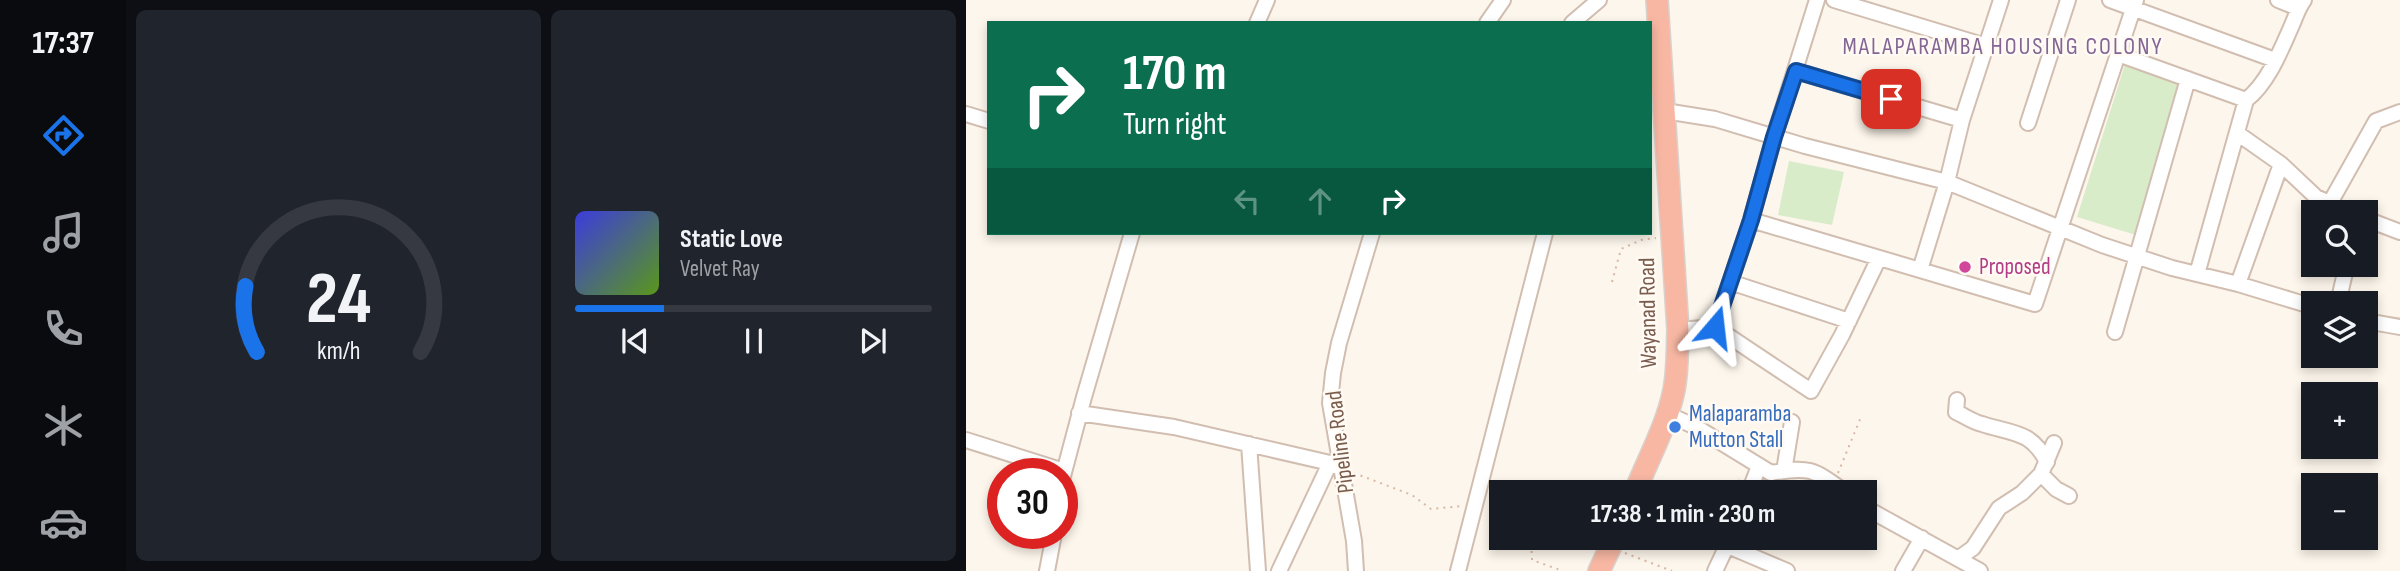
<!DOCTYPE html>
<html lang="en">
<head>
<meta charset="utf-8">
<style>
	body { margin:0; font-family:"Sofia Sans Condensed",sans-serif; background:#20242c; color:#f1f3f6; height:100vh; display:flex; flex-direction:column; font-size:26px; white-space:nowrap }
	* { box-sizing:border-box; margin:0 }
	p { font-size:23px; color:#9ea1a6 }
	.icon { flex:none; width:38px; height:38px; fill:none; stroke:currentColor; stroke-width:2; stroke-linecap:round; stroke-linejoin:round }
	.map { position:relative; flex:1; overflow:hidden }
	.panel { display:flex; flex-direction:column; gap:10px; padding:10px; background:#0d0f14; width:840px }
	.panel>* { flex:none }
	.top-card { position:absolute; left:21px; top:21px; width:665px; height:214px; border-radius:0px; box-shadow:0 4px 10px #0003; background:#0b6e4f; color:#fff; overflow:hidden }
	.buttons { position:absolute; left:1335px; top:200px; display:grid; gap:14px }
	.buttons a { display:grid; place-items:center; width:77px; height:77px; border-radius:0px; background:#171b24; box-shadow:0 4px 10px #0003; font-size:35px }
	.speed { position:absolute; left:21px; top:458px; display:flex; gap:14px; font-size:35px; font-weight:700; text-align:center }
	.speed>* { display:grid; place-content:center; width:91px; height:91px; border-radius:50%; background:#171b24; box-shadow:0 4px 10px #0003; line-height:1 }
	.speed .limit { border:10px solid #d22; background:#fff; color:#111 }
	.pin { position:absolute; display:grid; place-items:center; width:60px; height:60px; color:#fff; margin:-30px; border-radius:14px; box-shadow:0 4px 10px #0006 }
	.me { position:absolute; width:77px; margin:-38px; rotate:17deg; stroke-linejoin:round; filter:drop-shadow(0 0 5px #0008) }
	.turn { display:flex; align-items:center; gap:24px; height:147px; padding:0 21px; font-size:32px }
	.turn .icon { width:91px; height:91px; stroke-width:2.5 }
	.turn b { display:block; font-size:49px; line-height:60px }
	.lanes { display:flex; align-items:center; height:66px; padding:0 21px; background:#0003; justify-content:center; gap:35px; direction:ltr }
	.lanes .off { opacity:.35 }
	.panel .tile { flex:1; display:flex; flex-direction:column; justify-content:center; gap:10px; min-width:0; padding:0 24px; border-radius:10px; background:#20242c }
	.panel .dial { align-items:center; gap:0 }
	.dial svg { height:182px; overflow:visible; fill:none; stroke:#363941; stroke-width:7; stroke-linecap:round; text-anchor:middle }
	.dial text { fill:#f1f3f6; stroke:none }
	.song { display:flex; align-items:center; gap:21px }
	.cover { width:84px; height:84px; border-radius:10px; background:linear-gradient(135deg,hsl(240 70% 55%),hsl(90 70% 35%)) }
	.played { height:7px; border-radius:4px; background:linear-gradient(90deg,#1a73e8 25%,#363941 25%) }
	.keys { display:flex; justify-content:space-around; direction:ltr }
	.panel .tiles { flex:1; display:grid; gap:10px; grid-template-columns:repeat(2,1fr) }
	.trip { position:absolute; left:523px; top:480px; width:388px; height:70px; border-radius:0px; background:#171b24; box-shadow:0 4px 10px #0003; font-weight:700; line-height:70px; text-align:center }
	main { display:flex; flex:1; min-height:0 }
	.tab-bar { display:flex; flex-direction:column; width:126px; justify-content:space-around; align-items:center; background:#090b0e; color:#9ea1a6 }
	.tab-bar .icon { width:49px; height:49px }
	.tab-bar .on { color:#1a73e8 }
	.tab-bar b { font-size:32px; color:#f1f3f6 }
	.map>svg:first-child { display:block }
	.green { fill:#d8ecc9 }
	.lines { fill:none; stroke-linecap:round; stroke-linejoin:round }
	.minor-casing { stroke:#d1beb0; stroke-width:18 }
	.highway-casing { stroke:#dad1cd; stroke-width:24 }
	.path { stroke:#d9b8a5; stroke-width:2; stroke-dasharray:2 5; stroke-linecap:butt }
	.minor { stroke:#fff; stroke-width:14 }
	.highway { stroke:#f7b7a3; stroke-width:21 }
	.route-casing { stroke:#114b97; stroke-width:18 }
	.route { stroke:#1a73e8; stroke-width:12 }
	.hotel-dot { fill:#d1479c; stroke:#fffaf3; stroke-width:2.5 }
	.shop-dot { fill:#3f7fe0; stroke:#fffaf3; stroke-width:2.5 }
	.labels { text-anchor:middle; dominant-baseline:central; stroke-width:5; stroke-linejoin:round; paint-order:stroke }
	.hotel-label { font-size:23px; fill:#b23c85; stroke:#fffaf3; text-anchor:start }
	.street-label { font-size:23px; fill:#7a5c4d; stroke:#fffaf3 }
	.shop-label { font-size:23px; fill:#366cbe; stroke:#fffaf3; text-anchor:start }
	.neighbourhood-label { font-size:24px; letter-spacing:2px; fill:#846695; stroke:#fffaf3 }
</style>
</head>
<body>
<main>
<nav class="tab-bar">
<b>17:37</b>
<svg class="icon on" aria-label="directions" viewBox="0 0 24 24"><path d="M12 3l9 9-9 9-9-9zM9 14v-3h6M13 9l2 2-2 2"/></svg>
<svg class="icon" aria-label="music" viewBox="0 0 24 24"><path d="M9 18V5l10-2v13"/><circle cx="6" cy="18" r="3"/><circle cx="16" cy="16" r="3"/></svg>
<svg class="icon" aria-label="phone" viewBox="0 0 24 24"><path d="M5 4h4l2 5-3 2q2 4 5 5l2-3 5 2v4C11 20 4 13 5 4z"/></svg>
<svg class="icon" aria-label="climate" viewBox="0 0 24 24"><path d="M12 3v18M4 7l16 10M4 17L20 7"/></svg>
<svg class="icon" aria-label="car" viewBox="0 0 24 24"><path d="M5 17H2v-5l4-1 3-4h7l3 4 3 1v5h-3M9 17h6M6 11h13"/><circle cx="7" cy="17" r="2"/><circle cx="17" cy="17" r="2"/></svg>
</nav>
<section class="panel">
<div class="tiles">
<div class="tile dial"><svg viewBox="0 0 100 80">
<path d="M14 69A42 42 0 1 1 86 69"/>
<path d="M14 69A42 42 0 0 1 9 40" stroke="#1a73e8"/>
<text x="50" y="56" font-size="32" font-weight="700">24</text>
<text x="50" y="72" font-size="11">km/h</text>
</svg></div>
<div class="tile">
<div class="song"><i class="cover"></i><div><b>Static Love</b><p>Velvet Ray</p></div></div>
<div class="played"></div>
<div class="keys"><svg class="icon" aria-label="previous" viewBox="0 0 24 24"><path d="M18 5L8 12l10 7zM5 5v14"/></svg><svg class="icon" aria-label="pause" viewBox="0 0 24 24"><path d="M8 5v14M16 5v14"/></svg><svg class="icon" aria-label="next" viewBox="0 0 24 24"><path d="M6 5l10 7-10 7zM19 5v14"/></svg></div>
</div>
</div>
</section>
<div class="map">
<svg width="1434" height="571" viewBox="0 0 1434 571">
	<rect width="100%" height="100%" fill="#fdf6ec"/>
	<path class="green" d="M1159,64l59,18 -48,153 -59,-18z
		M823,161l55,11 -12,53 -54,-10z"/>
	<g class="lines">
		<defs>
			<path id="minor" d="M868,0l152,46
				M1144,0l165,60
				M1312,0l20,8
				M291,23l10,-23
				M521,23l16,-23
				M606,23l27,-23
				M1152,54l128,46
				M830,71l166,49
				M699,111l50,8 90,27 142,36 155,63 70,23 66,16 76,23
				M0,114l23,7
				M1062,123l40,-123
				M1271,133l44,31 35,33 33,15
				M1364,203l46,-82 24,-9
				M1400,219l34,13
				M785,220l284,84 101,-304
				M954,270l27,-88 15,-62 39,-120
				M1231,274l49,-174c22,-17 35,-50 46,-75 4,-9 6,-17 12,-25
				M764,282l119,39
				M1272,284l43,-120
				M1372,303l9,-39
				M1400,321l34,6
				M749,327l96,64 31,-56 37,-77
				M712,330l37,-3 36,-107 23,-83 43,-137
				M1149,332l73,-253
				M991,400l-1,12c9,4 17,10 26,12 30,10 49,6 65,38
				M113,413l95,14 156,36 11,5
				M701,414l29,13 75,46c39,-7 42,-4 74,19
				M0,440l98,31
				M283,444l9,127
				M818,471l8,-49
				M1075,474l15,15 13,7
				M96,480l22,-83 48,-164
				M783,492l10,-26
				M900,508l114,63
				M762,546l59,25
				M993,558l14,-10 26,-40 23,-15 19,-19 13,-31
				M81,571l7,-37
				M313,571l51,-108
				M390,571l-2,-30 -24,-138 3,-30 6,-30 33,-110
				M492,571l87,-338
				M749,571l16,-34
				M937,571l19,-33"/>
			<path id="highway" d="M669,492c13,-33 32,-67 39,-102 4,-20 3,-40 4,-60l-21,-330
				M633,571l16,-34"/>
		</defs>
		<use href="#minor" class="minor-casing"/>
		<use href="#highway" class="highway-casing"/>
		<path class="path" d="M646,282l9,-33 20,-9 15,-2
			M388,473l58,22 19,14 31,-3
			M872,473l23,-56
			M767,492l6,-13
			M523,505l13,1
			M565,537l1,23 31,11
			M659,553l47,18"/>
		<use href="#minor" class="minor"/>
		<use href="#highway" class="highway"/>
	</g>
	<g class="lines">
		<defs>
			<path id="route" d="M749,327l36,-107 23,-83 22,-66 95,28"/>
		</defs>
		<use href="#route" class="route-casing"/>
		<use href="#route" class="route"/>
	</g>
	<circle class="hotel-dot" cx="999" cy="267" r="7"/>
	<circle class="shop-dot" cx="709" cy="427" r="7"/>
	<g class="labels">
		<g class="hotel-label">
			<text x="1013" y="267">Proposed</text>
		</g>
		<g class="street-label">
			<text transform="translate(682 313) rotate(-91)">Wayanad Road</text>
			<text transform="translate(374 442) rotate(-97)">Pipeline Road</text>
		</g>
		<g class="shop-label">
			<text x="723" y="414">Malaparamba<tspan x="723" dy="26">Mutton Stall</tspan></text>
		</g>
		<g class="neighbourhood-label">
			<text x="1037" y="46">MALAPARAMBA HOUSING COLONY</text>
		</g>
	</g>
</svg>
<div class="buttons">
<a><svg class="icon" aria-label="search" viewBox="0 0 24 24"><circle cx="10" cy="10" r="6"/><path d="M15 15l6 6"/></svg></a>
<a><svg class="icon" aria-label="layers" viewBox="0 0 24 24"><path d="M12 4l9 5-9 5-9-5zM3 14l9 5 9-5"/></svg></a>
<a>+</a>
<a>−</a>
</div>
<div class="speed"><div class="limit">30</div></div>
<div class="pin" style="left:925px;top:99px;background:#d93025"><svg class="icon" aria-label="arrive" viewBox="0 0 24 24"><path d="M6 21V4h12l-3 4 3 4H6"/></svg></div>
<svg class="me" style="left:749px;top:327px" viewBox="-20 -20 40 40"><path d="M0-17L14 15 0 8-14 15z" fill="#1a73e8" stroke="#fff" stroke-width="4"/></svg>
<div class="trip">17:38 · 1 min · 230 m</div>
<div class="top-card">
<div class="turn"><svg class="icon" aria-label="right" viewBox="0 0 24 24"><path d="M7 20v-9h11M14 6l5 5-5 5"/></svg><div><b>170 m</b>Turn right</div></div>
<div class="lanes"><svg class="icon off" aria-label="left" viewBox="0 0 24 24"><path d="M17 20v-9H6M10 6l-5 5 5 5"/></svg><svg class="icon off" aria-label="ahead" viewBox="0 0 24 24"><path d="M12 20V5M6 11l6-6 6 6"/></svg><svg class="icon" aria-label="right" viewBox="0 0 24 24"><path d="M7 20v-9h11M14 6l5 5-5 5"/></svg></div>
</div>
</div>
</main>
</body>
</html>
